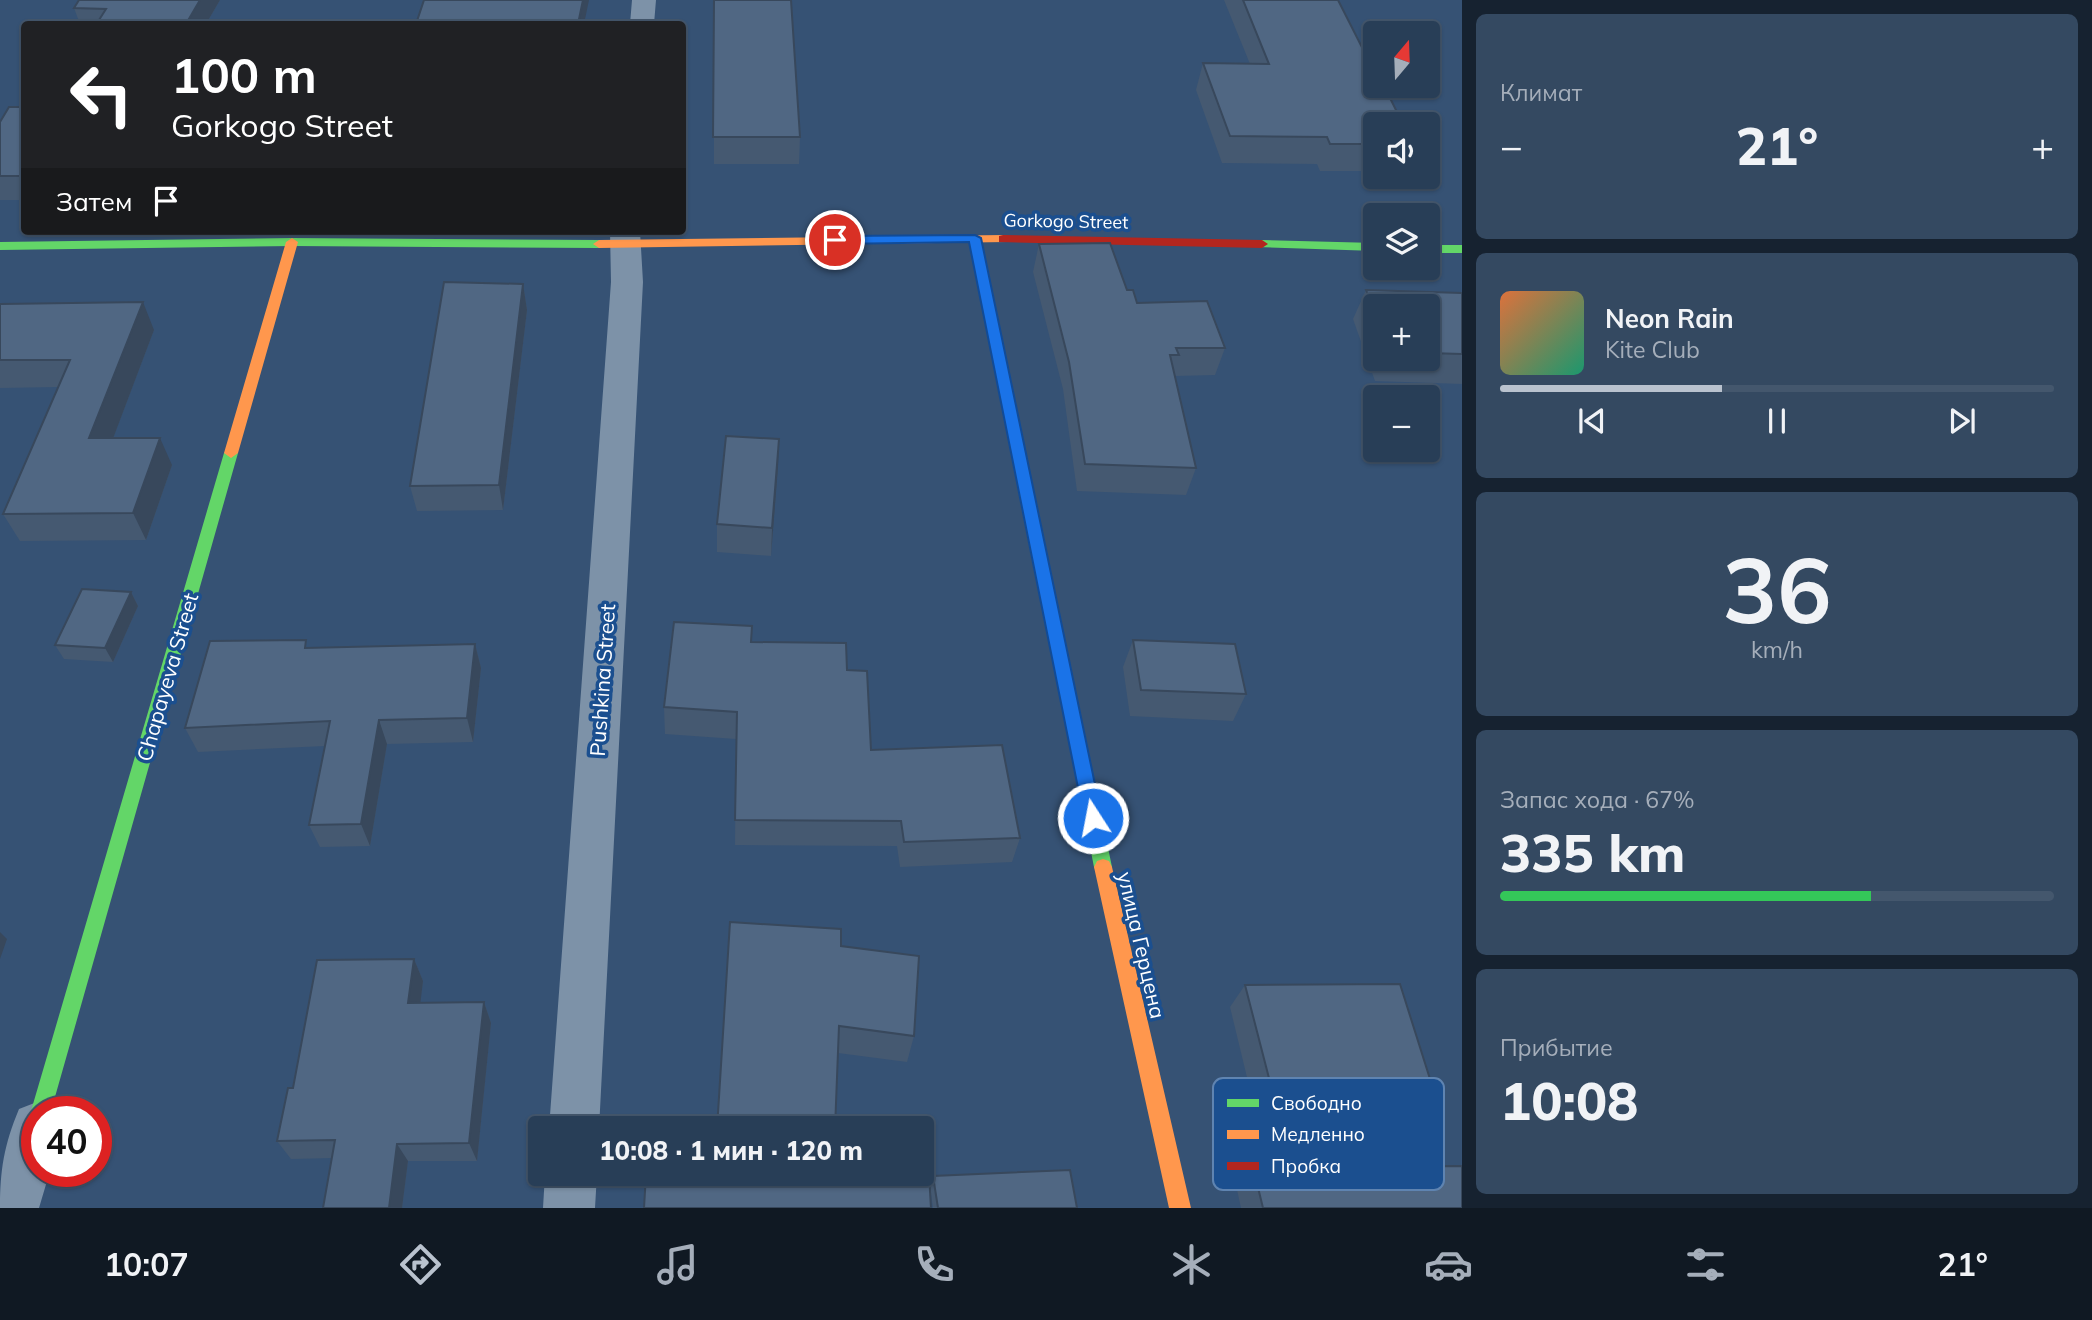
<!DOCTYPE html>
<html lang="ru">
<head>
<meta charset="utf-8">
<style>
	body { margin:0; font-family:Mulish,sans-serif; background:#344961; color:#f1f3f6; height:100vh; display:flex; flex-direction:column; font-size:26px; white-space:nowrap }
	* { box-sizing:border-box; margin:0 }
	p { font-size:23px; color:#a5aeba }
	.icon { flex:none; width:38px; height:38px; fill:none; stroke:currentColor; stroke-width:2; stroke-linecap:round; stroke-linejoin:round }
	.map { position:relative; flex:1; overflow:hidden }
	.panel { display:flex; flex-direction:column; gap:14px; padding:14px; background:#162230; width:630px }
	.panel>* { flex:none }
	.hud { position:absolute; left:21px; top:21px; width:665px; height:214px; border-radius:7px; box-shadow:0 2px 5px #0004,0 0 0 2px #44576d; background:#202124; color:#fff; overflow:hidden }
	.needle { width:46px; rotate:19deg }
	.fabs { position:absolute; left:1363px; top:21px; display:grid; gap:14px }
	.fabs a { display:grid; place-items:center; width:77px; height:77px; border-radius:7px; background:#283e57; box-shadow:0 2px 5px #0004,0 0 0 2px #44576d; font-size:35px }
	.speed { position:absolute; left:21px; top:1096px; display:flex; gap:14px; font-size:35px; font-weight:700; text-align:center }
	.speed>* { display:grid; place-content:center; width:91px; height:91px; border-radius:50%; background:#283e57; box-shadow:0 2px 5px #0004,0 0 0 2px #44576d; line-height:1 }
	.speed .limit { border:10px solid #d22; background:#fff; color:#111 }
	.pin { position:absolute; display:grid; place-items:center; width:60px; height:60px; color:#fff; margin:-30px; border:4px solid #fff; border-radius:50%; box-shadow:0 2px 7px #0007 }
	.me { position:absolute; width:77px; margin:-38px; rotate:349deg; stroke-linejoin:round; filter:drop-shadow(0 0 5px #0008) }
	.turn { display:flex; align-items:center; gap:24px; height:147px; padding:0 35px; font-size:32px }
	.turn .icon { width:91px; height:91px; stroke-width:2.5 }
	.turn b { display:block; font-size:49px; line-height:60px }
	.then { display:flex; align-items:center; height:66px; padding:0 35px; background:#0003; gap:14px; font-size:26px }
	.big { font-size:52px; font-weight:800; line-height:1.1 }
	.panel .card { flex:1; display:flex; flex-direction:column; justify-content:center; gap:10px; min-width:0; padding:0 24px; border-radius:10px; background:#344961 }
	.panel .dial { align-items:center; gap:0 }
	.dial b { font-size:91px; line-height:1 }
	.song { display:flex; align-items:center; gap:21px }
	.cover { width:84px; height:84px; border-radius:10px; background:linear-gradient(135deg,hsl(20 70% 55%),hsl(160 70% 35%)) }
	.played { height:7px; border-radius:4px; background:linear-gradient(90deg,#b9c2ce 40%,#44576d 40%) }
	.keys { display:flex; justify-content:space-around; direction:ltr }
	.heat { display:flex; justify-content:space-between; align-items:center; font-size:38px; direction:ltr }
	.charge { height:10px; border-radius:5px; background:linear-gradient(90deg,#34c759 67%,#44576d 0) }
	.trip { position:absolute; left:528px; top:1116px; width:406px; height:70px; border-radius:7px; background:#283e57; box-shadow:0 2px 5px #0004,0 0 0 2px #44576d; font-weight:800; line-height:70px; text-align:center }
	.menu { display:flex; height:112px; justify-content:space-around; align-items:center; background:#101923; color:#a5aeba }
	.menu .icon { width:49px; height:49px }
	.menu .selected { color:#b9c2ce }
	.menu b { font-size:32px; color:#f1f3f6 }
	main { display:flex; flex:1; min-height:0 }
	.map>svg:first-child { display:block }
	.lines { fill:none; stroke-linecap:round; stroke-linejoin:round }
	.street { fill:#7d92a8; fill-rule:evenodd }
	.fast { fill:#63d668; fill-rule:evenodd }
	.slow { fill:#ff974d; fill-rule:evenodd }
	.jam { fill:#b3261e; fill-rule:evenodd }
	.wall { fill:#455971; fill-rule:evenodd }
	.shaded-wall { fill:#38485c }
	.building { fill:#506783; stroke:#38485c; stroke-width:2 }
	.route { fill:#1a73e8; stroke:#114b97; stroke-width:2 }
	.labels { text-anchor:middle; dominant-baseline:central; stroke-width:7; stroke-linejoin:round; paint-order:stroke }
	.far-street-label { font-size:18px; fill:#fff; stroke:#1b4f8f }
	.street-label { font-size:21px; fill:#fff; stroke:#1b4f8f }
	.key { fill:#1b4f8f; stroke:#5f84b1; stroke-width:2 }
	.key-label { font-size:19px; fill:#fff }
</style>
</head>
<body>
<main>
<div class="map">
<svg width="1462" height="1208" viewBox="0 0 1462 1208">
	<rect width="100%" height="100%" fill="#365274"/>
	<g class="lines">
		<path class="street" d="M632,0h24l-2,24h-24z
			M610,231h30l3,51 -44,847h-50l62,-847z
			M37,1102l19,9h-19v60h13l-11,37h-39c0,-38 4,-63 19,-99z
			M545,1174h52l-2,34h-52z"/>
		<path class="fast" d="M292,238l307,2 6,4 -6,4 -307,-2 -292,4v-8z
			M1262,240l114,3v8l-118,-4 -2,-3z
			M1428,245h34v8h-34z
			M1016,436l7,5 89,426 -3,6 -6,2 -6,-2 -3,-6 -85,-426z
			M231,448l7,5 -187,658h-14v8l-6,-8 193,-658z"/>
		<path class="slow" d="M1003,235l4,1v6l-408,6 -6,-4 6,-4z
			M292,238l6,4 -60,211 -7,5 -7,-5 62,-211z
			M1103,859l6,2 3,6 79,341h-22l-75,-341 3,-6z"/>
		<path class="jam" d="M975,234l6,4 42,203 -7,5 -7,-5 -40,-203z
			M1003,235l259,5 6,4 -6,4 -263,-6v-6z"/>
	</g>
	<path class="wall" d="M220,0l-14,24h-126l-6,-16z
		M714,0l86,137 -1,27h-85z
		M1224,0h114l38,124v47h-56l-3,-7 -95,-1 -26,-73 7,-27 47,1z
		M24,107v93h-24v-78z
		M1039,244l88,46 10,13 88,45 -10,27 -40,1 21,92 -10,27 -109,-4 -14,-102 -30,-117z
		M523,284l4,26 -24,200 -86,1 -7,-25z
		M1366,290l96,3v91l-87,-3 -22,-62zM1376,306h52v53h-52z
		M0,304l154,26 -41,108 59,27 -26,75 -126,1 -17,-27 55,-127 -58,1z
		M778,467l-7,89 -54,-4v-28z
		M131,592l7,14 -25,56 -49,-3 -9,-14z
		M1133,640l113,54 -13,27 -103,-5 -7,-49z
		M751,642l96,28 24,80 149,88 -8,24 -112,5 -3,-21 -162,-1 1,-106 -71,-5 -1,-27z
		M475,644l6,24 -8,74 -86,2 -17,102 -50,1 -11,-22 16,-79 -127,6 -13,-24 124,-80z
		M841,946l73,90 -7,26 -69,-9z
		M414,959l9,22 -3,21h64l7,21 -14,138h-69l-6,47h-79l9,-50 -41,1 -14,-18 16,-53z
		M1245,985l185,94 -21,20 -156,3 -23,-95z
		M1253,1167l209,41h-221l-5,-23z
		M933,1176l144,32h-144l-3,-22z"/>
	<path class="shaded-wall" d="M200,0h20l-14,24h-20z
		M583,0h6l-5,24h-6z
		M523,284l4,26 -24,200 -4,-25z
		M143,302l11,28 -51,135 -14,-27z
		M160,438l12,27 -26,75 -13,-27z
		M779,439l-1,28 -7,89 1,-28z
		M131,592l7,14 -25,56 -8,-14z
		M475,644l6,24 -8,74 -6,-24z
		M379,720l8,24 -17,102 -9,-22z
		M0,932l7,7 -7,20z
		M414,959l9,22 -5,42 -10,-20z
		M484,1002l7,21 -14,138 -8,-18z
		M397,1144l11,17 -6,47h-13z"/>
	<path class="building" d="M79,0h121l-14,24h-55l2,-4h-34l7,-11 -32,-1z
		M424,0h159l-5,24h-162z
		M714,0h77l9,137h-87z
		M1243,0h95l38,75v11h8l19,38h-27v20h-46l-3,-7 -97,-1 -27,-73 66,1z
		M9,107h15v69h-24v-54z
		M1110,243l17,47h6l4,13 70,-2 18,47h-49l3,7h-9l26,113 -111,-4 -16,-102 -30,-118z
		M444,282l79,2 -24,201 -89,1z
		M1366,290l96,3v61l-34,-1v-47h-52v9z
		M143,302l-54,136h71l-27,75 -130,1 67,-154h-70v-56z
		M726,436l53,3 -7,89 -55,-4z
		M82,589l49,3 -26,56 -50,-3z
		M674,622l78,4 -1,16 95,1 1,27 20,1 4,79 131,-5 18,93 -116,4 -3,-21 -166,-1 2,-108 -73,-5z
		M306,640l-1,8 170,-4 -8,74 -88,2 -18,104 -52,1 21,-104 -145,7 25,-87z
		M1133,640l102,4 11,50 -105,-4z
		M730,922l111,7v17l78,10 -5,80 -75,-10 -4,103h-118z
		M414,959l-6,44 76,-1 -15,141 -72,1 -8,64h-66l12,-68 -58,1 11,-53h5l24,-128z
		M1400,984l30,95 -160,3 -25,-97z
		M1462,1166v42h-199l-10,-41z
		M1070,1170l7,38h-139l-5,-32z
		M646,1174h283l2,34h-287z"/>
	<path class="route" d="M975,235l6,3 121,580 -9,8 -9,-8 -115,-576 -134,2 -6,-4 6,-4z"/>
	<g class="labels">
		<g class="far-street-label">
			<text transform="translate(1066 221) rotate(1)">Gorkogo Street</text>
		</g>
		<g class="street-label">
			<text transform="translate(167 677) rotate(-74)">Chapayeva Street</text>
			<text transform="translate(602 680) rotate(-86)">Pushkina Street</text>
			<text transform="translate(1142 945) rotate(77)">улица Герцена</text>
		</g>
	</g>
	<rect x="1213" y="1078" width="231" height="112" rx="10" class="key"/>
	<rect x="1227" y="1099" width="32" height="8" fill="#63d668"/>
	<rect x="1227" y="1130" width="32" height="9" fill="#ff974d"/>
	<rect x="1227" y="1162" width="32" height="8" fill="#b3261e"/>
	<g class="key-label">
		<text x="1271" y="1110">Свободно</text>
		<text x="1271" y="1141">Медленно</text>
		<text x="1271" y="1173">Пробка</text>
	</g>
</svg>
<div class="fabs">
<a><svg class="needle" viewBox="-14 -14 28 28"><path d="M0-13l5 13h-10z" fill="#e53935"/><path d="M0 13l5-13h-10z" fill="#a5aeba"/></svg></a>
<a><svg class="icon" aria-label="sound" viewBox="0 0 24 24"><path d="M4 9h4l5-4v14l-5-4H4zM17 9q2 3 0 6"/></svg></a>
<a><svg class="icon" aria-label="layers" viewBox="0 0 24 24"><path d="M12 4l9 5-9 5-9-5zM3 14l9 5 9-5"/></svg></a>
<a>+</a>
<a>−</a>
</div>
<div class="speed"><div class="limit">40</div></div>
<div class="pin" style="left:835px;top:240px;background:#d93025"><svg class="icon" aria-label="arrive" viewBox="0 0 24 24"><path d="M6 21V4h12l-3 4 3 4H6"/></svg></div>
<svg class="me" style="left:1093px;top:818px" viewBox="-20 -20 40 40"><circle r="17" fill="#1a73e8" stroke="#fff" stroke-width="3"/><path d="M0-11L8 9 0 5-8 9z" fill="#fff"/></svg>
<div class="trip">10:08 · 1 мин · 120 m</div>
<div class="hud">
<div class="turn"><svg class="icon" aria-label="left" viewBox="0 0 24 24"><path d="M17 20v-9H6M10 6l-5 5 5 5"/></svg><div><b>100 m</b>Gorkogo Street</div></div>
<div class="then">Затем<svg class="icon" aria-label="arrive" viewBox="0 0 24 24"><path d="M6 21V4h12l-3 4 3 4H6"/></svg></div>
</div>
</div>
<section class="panel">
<div class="card"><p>Климат</p>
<div class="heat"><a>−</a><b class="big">21°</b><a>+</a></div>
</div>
<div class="card">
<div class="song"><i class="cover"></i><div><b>Neon Rain</b><p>Kite Club</p></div></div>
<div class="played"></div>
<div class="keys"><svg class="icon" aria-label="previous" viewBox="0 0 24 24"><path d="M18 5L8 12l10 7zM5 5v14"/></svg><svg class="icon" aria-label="pause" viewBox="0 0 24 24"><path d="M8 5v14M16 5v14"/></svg><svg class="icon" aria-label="next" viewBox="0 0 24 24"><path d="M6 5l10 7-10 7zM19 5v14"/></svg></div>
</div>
<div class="card dial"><b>36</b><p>km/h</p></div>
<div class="card"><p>Запас хода · 67%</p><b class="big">335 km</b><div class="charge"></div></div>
<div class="card"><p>Прибытие</p><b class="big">10:08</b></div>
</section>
</main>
<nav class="menu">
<b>10:07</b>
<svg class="icon selected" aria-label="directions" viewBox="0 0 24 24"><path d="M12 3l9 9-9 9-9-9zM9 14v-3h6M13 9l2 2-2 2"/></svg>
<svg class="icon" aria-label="music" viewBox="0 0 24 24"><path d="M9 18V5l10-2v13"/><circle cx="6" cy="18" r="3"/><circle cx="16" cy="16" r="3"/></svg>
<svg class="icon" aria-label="phone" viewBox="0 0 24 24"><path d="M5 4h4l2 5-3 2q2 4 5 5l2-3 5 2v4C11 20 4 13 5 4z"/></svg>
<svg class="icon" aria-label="climate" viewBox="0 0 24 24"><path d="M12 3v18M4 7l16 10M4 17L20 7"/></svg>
<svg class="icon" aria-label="car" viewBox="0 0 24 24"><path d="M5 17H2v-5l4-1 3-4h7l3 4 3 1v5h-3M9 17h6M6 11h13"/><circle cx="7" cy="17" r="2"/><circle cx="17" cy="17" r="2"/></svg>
<svg class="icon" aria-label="filters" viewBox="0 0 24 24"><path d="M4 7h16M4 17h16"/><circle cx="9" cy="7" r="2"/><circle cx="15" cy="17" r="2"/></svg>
<b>21°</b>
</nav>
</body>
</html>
